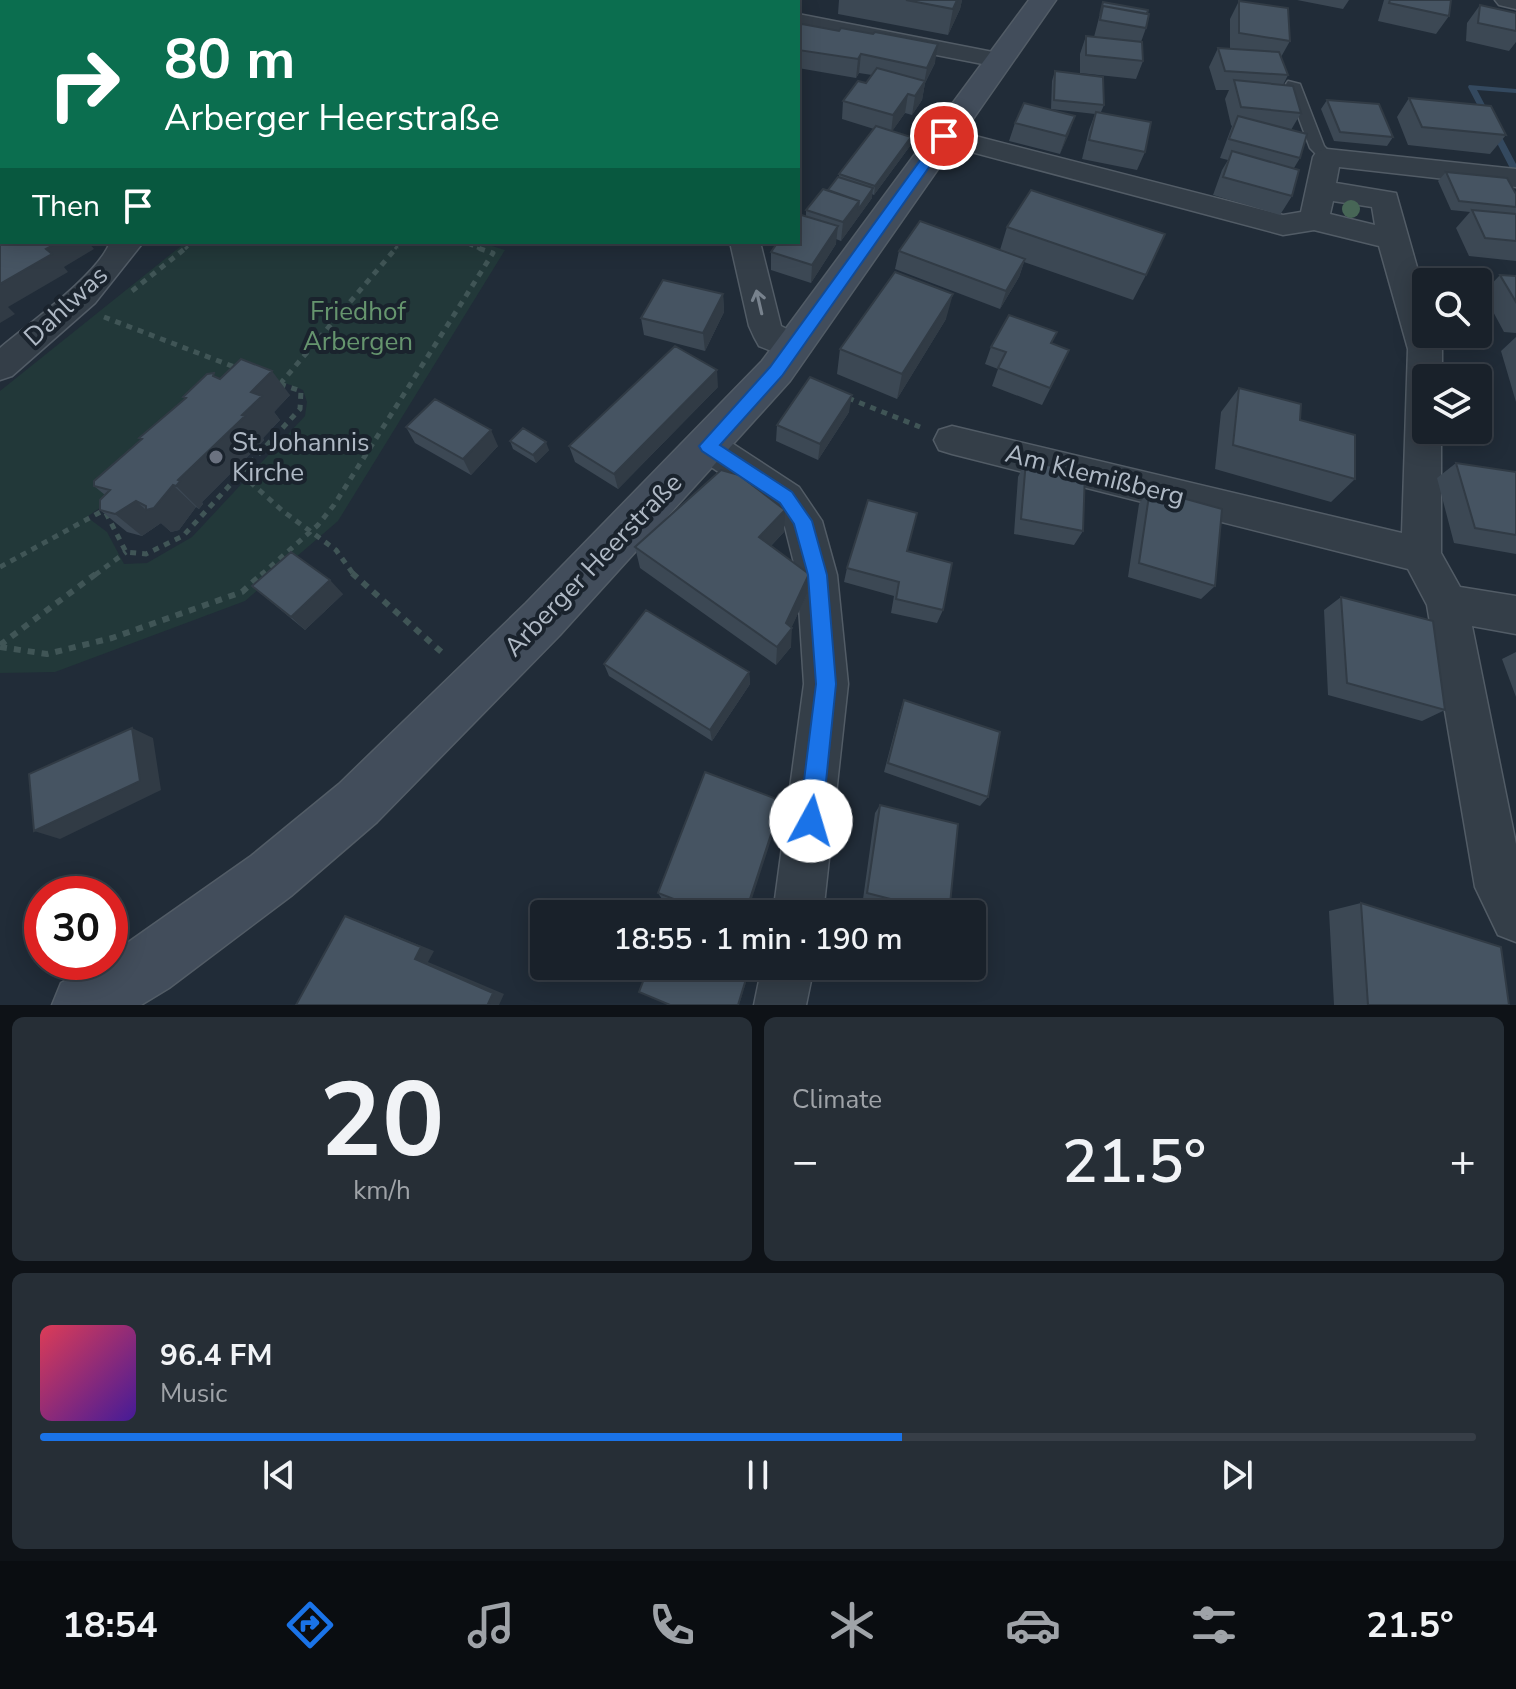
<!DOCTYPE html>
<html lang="en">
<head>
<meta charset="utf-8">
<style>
	body { margin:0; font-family:"Nunito Sans",sans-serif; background:#262e36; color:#f1f3f6; height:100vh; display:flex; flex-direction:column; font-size:30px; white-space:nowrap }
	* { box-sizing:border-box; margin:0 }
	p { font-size:26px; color:#9fa3a8 }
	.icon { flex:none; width:44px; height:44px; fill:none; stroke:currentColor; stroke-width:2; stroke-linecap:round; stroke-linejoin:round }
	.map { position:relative; height:1005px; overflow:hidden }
	.sheet { display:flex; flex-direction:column; gap:12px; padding:12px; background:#0e1217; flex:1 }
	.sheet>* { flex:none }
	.guide { position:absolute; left:0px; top:0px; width:800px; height:244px; box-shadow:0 4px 20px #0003,0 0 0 2px #373e47; background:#0b6e4f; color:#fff; overflow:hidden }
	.controls { position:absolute; left:1412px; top:268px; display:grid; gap:16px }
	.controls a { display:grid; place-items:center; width:80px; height:80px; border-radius:8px; background:#19212a; box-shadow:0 4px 20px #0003,0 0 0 2px #373e47; font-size:40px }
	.speed { position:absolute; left:24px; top:876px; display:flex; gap:16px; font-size:40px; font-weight:700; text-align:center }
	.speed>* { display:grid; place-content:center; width:104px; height:104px; border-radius:50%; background:#19212a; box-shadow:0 4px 20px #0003,0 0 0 2px #373e47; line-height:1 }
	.speed .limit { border:12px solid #d22; background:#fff; color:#111 }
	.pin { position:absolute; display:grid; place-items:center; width:68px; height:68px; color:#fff; margin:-34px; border:4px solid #fff; border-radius:50%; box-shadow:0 2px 8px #0007 }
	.me { position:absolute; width:88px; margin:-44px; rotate:6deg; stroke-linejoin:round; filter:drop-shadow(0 0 6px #0008) }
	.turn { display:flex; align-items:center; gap:28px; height:168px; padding:0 32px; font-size:36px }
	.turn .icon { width:104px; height:104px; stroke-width:2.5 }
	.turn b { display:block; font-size:56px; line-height:68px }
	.then { display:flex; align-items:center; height:76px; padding:0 32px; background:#0003; gap:16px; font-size:30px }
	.big { font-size:60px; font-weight:600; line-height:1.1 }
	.sheet .widget { flex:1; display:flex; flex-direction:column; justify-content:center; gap:12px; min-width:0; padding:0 28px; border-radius:12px; background:#262e36 }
	.sheet .dial { align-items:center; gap:0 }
	.dial b { font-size:104px; line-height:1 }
	.song { display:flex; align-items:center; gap:24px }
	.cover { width:96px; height:96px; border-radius:12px; background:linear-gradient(135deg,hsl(350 70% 55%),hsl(260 70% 35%)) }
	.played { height:8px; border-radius:4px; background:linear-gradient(90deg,#1a73e8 60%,#373e47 60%) }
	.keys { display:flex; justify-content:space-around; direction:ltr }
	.heat { display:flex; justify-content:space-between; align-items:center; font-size:44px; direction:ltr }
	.sheet .tiles { flex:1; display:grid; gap:12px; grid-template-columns:1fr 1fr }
	.widget:last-child { grid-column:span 2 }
	.trip { position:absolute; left:530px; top:900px; width:456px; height:80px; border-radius:8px; background:#19212a; box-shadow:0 4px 20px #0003,0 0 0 2px #373e47; font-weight:600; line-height:80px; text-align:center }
	.tab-bar { display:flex; height:128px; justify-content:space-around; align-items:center; background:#0a0d11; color:#9fa3a8 }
	.tab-bar .icon { width:56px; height:56px }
	.tab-bar .current { color:#1a73e8 }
	.tab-bar b { font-size:36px; color:#f1f3f6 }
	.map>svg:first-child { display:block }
	.green { fill:#223839; fill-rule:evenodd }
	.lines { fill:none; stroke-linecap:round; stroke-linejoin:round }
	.stream { fill:#34495f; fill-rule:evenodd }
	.service-casing { stroke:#525c66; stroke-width:3 }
	.minor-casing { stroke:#525c66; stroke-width:3 }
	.secondary-casing { stroke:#525c66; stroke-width:3 }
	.path-far2 { stroke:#405556; stroke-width:3; stroke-dasharray:4 4; stroke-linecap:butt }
	.path-far1 { stroke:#405556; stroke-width:5; stroke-dasharray:6 6; stroke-linecap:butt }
	.path { stroke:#405556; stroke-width:6; stroke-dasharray:7 7; stroke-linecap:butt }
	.service { fill:#343e48; fill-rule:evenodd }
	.minor { fill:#343e48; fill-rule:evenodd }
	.secondary { fill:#424d5b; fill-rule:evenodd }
	.tree { fill:#476656 }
	.wall { fill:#3c4854 }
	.shaded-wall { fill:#313b45 }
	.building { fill:#465462; stroke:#313b45; stroke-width:2 }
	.oneway { stroke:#78828d }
	.route { fill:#1a73e8; stroke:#114b97; stroke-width:2 }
	.worship-dot { fill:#6b7280; stroke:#1a232d; stroke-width:3 }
	.labels { text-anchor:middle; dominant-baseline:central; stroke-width:8; stroke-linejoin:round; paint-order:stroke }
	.street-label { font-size:26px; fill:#afb9c5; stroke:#1a232d }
	.park-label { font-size:26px; fill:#66956e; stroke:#1a232d }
	.poi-label { font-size:26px; fill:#afb9c5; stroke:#1a232d; text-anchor:start }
</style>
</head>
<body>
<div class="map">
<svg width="1516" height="1005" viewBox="0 0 1516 1005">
	<rect width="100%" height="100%" fill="#212c38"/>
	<path class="green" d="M186,242h293l26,8 -167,271 -93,80 -190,71 -55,1v-282zM252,370l51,20 4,12 -2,14 -113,121 -45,26 -23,1 -17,-32 -20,-15 49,-35z"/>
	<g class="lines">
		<path class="stream" d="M1469,85l47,4v4l-39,-3 39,74v11l-4,-3 -44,-85z"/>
		<defs>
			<path id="service" d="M260,0h14l-15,2z
				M520,0h13l-14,2z
				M571,0h20l-21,2z
				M1288,81l12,3 24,62 10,11 -2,3h-10l-12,-12 -24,-64z"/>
			<path id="minor" d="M729,0h24l2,2h-24z
				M1495,0h21v9l-17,-4z
				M798,14l200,39 9,2 3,5 -3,5 -9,2 -200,-39z
				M944,128l339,87 18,-3 12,-55 4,-6 10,-2 189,20v18l-177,-20 -3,16 60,10 30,106v35h11l5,15v29h-16v52h15v123l19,34 56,9v38l-44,-8 44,218v98l-18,-7 -23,-48 -48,-282 -19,-36 -456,-115 -13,-4 -5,-10 5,-10 13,-4 450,107 6,-184 -29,-103 -65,-16 -31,5 -349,-93 -4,-6 4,-6zM1333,201l39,6 3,18 -45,-11z
				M0,130h2v18h-2z
				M110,242h30l1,3 -46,58 -83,73 -12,4v-32c28,-24 99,-74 110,-106z
				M730,242h30l21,84 25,13 5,9 -5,9 -12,3 -35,-14 -5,-9 -5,-11z
				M708,431l13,5 78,51 23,34 15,54 11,109 -25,230h-50l31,-230 -7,-109 -12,-48 -12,-18 -78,-53 -5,-10 5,-10z
				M762,966h52l-8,39h-52z"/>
			<path id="secondary" d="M1029,0h27l-266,381 -230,254 -183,187 -86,74 -122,92 -28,17h-89l9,-22 38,-21h11v-7l141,-99 88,-72 187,-181 236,-242z"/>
		</defs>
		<use href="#service" class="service-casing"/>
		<use href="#minor" class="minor-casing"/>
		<use href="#secondary" class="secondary-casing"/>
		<path class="path-far2" d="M462,242l18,7
			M185,249l8,-7
			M395,249l6,-7"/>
		<path class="path-far1" d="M132,291l55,-44
			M104,317l133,51
			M280,384l117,-137
			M848,398l72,29
			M241,474l43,38 52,38 18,25
			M106,513l20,39 20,2 37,-18 117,-127 1,-18 -21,-7
			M0,567l104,-57
			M95,575l31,-23
			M261,575l57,-50 16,-20 159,-252 -18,-6"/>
		<path class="path" d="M352,573l94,83
			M0,645l97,-72
			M0,647l47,7 65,-16 130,-46 21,-19"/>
		<use href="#service" class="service"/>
		<use href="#minor" class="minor"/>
		<use href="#secondary" class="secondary"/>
	</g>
	<circle class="tree" cx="1351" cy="209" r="9"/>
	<path class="wall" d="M678,0h49v2h-49z
		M839,0h123l-2,9 -12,26 -110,-21z
		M1297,0h52l-6,9z
		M1384,0h67l-2,16 -13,18 -58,-13z
		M1239,1l51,40 -9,16 7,18 -5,10 18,28 -10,17 9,28 -6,10 -2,28 -12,19 -67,-20 9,-25 6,-10 -8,-2 12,-32 -1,-1 -6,-26 4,-9h-13l-7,-23 9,-19 12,1v-30z
		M1103,2l43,26 -5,14 2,19 -7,18 -56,-6v-19l6,-18 8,1z
		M1480,5l36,8v29l-7,9 -43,-10 1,-18z
		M798,29l137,34 -10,20 -3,17 -10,15 -7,-2 -13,18 19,6 -1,9 -36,49 -2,-1v4l-31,43 -5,-2v5l-25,39 -40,-13v-18l35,-36v-6l22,-20 11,-13v-3l35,-45 -32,-10 1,-18 23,-18 6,-8 -13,-2 -3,5 -58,-10z
		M1055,71l49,34 -3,7 44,40 -8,18 -55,-11 7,-29 6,-16 -44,-5 1,-28z
		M1409,98l97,37 -16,19 -82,-9 -11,-28z
		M1327,100l66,37 -6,9 -53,-5 -13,-32z
		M1075,116l-15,38 -51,-13 6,-18z
		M1446,172l70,22v67l-47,-5 -13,-28 14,-16 -19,-2 -13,-29z
		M1007,227l139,48 -13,25 -109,-38 -5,15 -19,32 -105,-40 4,-18 101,-1z
		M1500,275l16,1v57l-12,-1 -21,-39z
		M723,294l1,18 -19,39 -61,-16 -3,-17z
		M946,319l-49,80 -60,-25 3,-25z
		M1516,337v65l-15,-51z
		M1052,344l9,23 -19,38 -50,-19 6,-17 -13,-5 6,-17z
		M218,379l72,16 -16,17 6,8 -17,18 1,2 -62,62 1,2 -4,5 -3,-2 -17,23 -8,2 -10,-9 -19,13 -15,-4 -27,-22 5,-15 -11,-9 47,-46 -2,-2 46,-39 -2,-2z
		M718,387l-100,102 -43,-27 -6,-16z
		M1239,388l61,32 55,59 -24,23 -116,-33 6,-57z
		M849,412l-31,48 -42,-19 1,-16z
		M406,427l92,19 -27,29 -56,-32z
		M510,441l39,9 -13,13 -23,-14z
		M1026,461l57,70 -9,14 -60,-11 4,-57z
		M1456,463l60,9v82l-62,-11 -17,-65z
		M1150,489l65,97 -14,13 -73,-22 11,-73z
		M784,532l-13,14 38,28 -2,20 -16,34v19l-15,18 -136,-97 -5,-21z
		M907,551l36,59 -6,13 -46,-10 3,-17 -50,-14 3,-14z
		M252,586l91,8 -38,36z
		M1341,597l104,113 -23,11 -94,-26 -4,-85z
		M1516,652v45l-14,-38z
		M604,664l145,8 1,12 -38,57 -103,-65z
		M904,700l84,97 -8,9 -96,-34 16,-61z
		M782,801l-1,8 -108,94 -11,-4 -4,-6z
		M880,805l69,109h-24l-62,-15 12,-86z
		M1361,903l148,102h-175l-5,-94z"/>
	<path class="shaded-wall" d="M114,0h29l-5,2h-23z
		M356,0h23l1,2h-28z
		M488,0h14l-2,2h-15z
		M708,0h19v2h-25z
		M766,0h13l-4,2h-9z
		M957,0h5l-2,9 -12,26 5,-26z
		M0,32h2v23l-2,1z
		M938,44l-3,19 -10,20 -3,17 -10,15 3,-19 9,-13 3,-15z
		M861,54l-2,19 -3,5 2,-19z
		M2,71v25h-2v-24z
		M908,94l-3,19 -14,20 2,-18z
		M1075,116l-6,18 -9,20 6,-18z
		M911,137l-1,9 -36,49 1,-9z
		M873,188l-1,10 -31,43 2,-19 16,-21z
		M2,195v27l-2,1v-27z
		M838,226l-2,18 -25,39 1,-18z
		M59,242h29l6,7 -30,18 4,5 -60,35 7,7 -15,9v-39l46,-35z
		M1025,259l-6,18 -19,32 6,-18z
		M723,294l1,18 -19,39 -2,-18z
		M953,294l-7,25 -49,80 5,-25z
		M717,370l1,17 -100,102 -4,-15z
		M272,371l18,24 -16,17 6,8 -17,18 1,2 -62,62 1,2 -4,5 -23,-23 2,-6 73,-88z
		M852,395l-3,17 -31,48 2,-16z
		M491,430l7,16 -27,29 -8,-16z
		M546,442l3,8 -13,13 -3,-8z
		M173,485l23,22 -17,23 -8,2 -25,-22z
		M136,501l25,22 -19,13 -27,-22z
		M785,510l-1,22 -25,26v-21z
		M809,574l-2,20 -17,37 2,-3 -1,19 -15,18 1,-18 9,-24z
		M330,580l13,14 -38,36 -14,-13z
		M749,672l1,12 -38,57 -2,-11z
		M132,728l21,10 8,52 -101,49 -26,-8z
		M782,801l-1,8 -34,105h-2z
		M345,916l15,5 74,30 -6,11 76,32 -5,11h-9z
		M750,966h1l-12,39h-1z"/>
	<path class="building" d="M32,0h33l3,2h-41z
		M164,0h14l3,2h-21z
		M312,0h44l-4,2h-37z
		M443,0h45l-3,2h-36z
		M638,0h34l2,2h-42z
		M906,0h51l-4,9z
		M1390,0h61l-2,16 -60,-13z
		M1239,1l49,7 2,33 -51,-8z
		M1103,2l45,8 -1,4 -44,-8 -3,9z
		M1480,5l36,8v18l-38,-8z
		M1103,6l46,8 -3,14 -46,-8z
		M802,24l37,7 2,-3 32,6 2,-2 63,12 -11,24 -66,-14 -3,5 -60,-9v-21z
		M1086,36l56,6 1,19 -57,-6z
		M1218,48l61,4 9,23 -63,-4z
		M0,60l2,1v10l-2,1z
		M877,68l48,13 -10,15 -7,-2 -15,21 -50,-14 15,-20 8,2z
		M1055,71l48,6 1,28 -50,-5z
		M1234,80l59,6 8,27 -60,-6z
		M1409,98l82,8 15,29 -84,-8z
		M1327,100l52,4 14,33 -53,-5z
		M1024,103l51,13 -9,20 -51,-13z
		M1096,112l55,10 -6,30 -56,-12z
		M1238,116l69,18 -7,24 -71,-19z
		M876,126l35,11 -36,49 -36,-12z
		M1232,151l67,19 -7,26 -69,-19z
		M1446,172l61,6 9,16v13l-57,-6z
		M838,177l35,11 -15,22 1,-9 -31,-11z
		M823,189l36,12 -16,21 -37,-12z
		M1031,190l134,44 -19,41 -139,-48z
		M1472,210l44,4v27l-31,-3z
		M798,214l40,12 -26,39 -41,-13 7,-10h20z
		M920,221l105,38 -19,32 -107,-40z
		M3,242h56l-13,7 6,5 -52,30v-40z
		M895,272l58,22 -51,80 -62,-25z
		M1500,275l16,1v26z
		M663,280l60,14 -20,39 -62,-15z
		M1009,315l48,17 -6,11 18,7 -19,38 -52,-20 8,-16 -15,-5z
		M675,346l42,24 -103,104 -45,-28z
		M241,359l31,12 -21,21 11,4 -20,19 3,1 -67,64 2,1 -4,5 -3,-1 -19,23 -8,2v-4l-10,-5 -21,13 -15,-4v-10l10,-10 -16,-4v-5l48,-42 -3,-1 47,-40 -3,-1 24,-23 7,-1 -1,3 7,3z
		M810,377l42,18 -32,49 -43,-19z
		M1239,388l62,16 -1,16 55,15v44l-122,-34z
		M435,399l56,31 -28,29 -57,-32z
		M523,428l23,14 -13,13 -23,-14z
		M1026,461l59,11 -2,59 -62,-12z
		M1456,463l60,9v63l-41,-7z
		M721,470l18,5 46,35 -26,27 50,37 -23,49 6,5 -15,19 -142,-100z
		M1150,489l72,20 -7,77 -76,-23z
		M868,500l49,13 -10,38 45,12 -9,47 -47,-11 3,-17 -52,-14z
		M291,552l39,28 -39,37 -39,-31z
		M1341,597l92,24 12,89 -98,-27z
		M646,610l103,62 -39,58 -106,-66z
		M904,700l96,32 -12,65 -100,-34z
		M132,728l8,53 -106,50 -5,-57z
		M705,772l77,29 -37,113h-76l5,-15 -16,-6z
		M880,805l78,19 -9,90 -82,-21z
		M1361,903l140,44 8,58h-141z
		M345,916l76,31 -6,12 78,34 -5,11 2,1h-194z
		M649,966h101l-12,39h-68l-31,-13z"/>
	<defs><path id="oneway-shaft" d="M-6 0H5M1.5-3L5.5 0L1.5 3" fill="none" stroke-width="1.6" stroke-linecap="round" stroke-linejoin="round" transform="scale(2)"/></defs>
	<use class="oneway" href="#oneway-shaft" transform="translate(759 302) rotate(-103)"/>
	<path class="route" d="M940,133l11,3 -169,240 -62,69 72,47 20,29 15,54 9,109 -14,137 -3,8 -8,4 -8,-4 -4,-8 17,-137 -8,-109 -14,-51 -14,-21 -78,-52 -3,-5 71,-79z"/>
	<circle class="worship-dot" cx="216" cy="457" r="8"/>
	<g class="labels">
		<g class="street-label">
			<text transform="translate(66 306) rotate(-43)">Dahlwas</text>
			<text transform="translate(1095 475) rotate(14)">Am Klemißberg</text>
			<text transform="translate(593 565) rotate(-46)">Arberger Heerstraße</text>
		</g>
		<g class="park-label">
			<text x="358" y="311">Friedhof<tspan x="358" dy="30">Arbergen</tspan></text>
		</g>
		<g class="poi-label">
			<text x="232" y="442">St. Johannis<tspan x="232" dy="30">Kirche</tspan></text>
		</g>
	</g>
</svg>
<div class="controls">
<a><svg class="icon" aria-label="search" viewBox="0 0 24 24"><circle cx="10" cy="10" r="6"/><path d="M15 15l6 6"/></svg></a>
<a><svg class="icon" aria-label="layers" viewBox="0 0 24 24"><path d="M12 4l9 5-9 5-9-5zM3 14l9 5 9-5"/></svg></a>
</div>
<div class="speed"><div class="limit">30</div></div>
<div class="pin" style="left:944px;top:136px;background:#d93025"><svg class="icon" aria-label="arrive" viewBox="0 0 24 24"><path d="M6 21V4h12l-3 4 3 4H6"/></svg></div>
<svg class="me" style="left:811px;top:821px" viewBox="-20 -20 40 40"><circle r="19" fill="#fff"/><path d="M0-13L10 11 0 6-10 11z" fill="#1a73e8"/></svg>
<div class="trip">18:55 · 1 min · 190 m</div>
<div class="guide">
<div class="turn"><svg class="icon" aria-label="right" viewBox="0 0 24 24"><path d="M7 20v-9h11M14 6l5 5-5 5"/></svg><div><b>80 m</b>Arberger Heerstraße</div></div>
<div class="then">Then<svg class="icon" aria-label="arrive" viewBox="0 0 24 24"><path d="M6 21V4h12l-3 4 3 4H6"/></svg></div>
</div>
</div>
<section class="sheet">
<div class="tiles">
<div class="widget dial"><b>20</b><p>km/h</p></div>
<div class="widget"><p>Climate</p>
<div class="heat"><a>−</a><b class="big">21.5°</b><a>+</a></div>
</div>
<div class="widget">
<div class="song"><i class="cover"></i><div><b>96.4 FM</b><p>Music</p></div></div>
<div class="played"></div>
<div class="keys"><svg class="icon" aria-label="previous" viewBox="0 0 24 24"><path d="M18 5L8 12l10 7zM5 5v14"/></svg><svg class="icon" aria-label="pause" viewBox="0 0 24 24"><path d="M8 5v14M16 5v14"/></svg><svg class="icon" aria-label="next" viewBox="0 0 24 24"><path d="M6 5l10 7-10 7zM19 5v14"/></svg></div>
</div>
</div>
</section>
<nav class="tab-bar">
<b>18:54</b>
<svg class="icon current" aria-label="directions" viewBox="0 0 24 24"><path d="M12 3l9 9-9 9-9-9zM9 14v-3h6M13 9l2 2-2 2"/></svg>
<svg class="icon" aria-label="music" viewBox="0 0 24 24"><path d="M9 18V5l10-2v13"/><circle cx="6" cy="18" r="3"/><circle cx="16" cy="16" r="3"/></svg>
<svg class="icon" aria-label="phone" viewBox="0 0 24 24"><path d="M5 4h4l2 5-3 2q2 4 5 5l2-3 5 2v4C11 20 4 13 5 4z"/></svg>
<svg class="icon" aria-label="climate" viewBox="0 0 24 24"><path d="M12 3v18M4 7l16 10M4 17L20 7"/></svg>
<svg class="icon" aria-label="car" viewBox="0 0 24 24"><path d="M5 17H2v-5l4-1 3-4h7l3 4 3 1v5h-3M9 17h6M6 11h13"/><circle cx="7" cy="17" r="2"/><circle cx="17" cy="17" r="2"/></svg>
<svg class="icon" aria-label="filters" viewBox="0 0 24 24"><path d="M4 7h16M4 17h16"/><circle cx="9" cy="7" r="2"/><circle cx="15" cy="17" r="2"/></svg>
<b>21.5°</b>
</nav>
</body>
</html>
